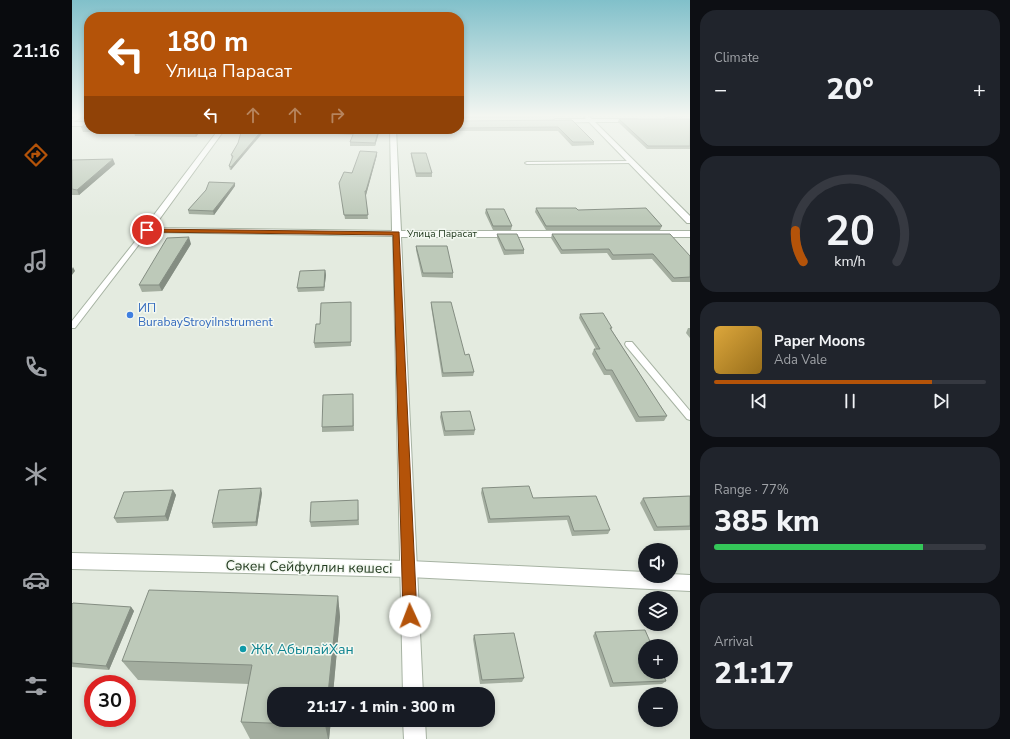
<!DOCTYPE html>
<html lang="en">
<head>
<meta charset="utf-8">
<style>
	body { margin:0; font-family:"Nunito Sans",sans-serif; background:#20242c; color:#f1f3f6; height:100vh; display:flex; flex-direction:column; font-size:15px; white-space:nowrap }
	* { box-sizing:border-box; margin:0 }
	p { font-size:13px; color:#9ea1a6 }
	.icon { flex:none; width:22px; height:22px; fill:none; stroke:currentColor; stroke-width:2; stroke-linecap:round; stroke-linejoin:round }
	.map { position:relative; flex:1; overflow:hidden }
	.drawer { display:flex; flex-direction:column; gap:10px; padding:10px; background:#0d0f14; width:320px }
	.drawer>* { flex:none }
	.hud { position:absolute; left:12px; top:12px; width:380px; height:122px; border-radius:16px; box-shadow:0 2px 6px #0003; background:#b45309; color:#fff; overflow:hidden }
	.buttons { position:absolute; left:566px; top:543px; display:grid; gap:8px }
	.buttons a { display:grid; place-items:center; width:40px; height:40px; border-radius:50%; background:#171b24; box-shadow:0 2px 6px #0003; font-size:20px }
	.speed { position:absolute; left:12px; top:675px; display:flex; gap:8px; font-size:20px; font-weight:700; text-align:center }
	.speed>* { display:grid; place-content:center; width:52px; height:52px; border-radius:50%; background:#171b24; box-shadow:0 2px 6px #0003; line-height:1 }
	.speed .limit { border:6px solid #d22; background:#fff; color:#111 }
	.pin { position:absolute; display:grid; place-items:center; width:34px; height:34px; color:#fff; margin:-17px; border:2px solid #fff; border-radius:50%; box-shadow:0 1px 4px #0007 }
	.me { position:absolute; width:44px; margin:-22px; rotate:358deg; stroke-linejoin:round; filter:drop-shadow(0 0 3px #0008) }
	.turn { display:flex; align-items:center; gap:14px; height:84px; padding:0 16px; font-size:18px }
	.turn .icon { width:52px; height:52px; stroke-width:2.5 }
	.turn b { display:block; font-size:28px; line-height:34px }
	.lanes { display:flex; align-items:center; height:38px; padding:0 16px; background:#0003; justify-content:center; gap:20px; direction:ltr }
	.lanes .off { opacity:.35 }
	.big { font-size:30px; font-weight:800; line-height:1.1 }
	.drawer .tile { flex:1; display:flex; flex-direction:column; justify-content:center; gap:6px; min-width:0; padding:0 14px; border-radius:16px; background:#20242c }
	.drawer .dial { align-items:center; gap:0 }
	.dial svg { height:104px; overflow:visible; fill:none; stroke:#363941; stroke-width:7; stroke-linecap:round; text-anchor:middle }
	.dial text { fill:#f1f3f6; stroke:none }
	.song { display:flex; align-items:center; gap:12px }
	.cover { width:48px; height:48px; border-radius:6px; background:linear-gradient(135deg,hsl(40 70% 55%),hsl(40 70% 35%)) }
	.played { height:4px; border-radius:2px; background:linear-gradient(90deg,#b45309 80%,#363941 80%) }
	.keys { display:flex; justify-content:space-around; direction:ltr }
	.heat { display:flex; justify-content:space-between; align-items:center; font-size:22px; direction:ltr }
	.charge { height:6px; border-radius:3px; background:linear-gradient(90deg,#34c759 77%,#363941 0) }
	.trip { position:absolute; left:195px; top:687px; width:228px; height:40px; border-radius:16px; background:#171b24; box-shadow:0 2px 6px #0003; font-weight:800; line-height:40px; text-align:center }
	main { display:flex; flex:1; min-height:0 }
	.dock { display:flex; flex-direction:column; width:72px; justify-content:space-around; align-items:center; background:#090b0e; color:#9ea1a6 }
	.dock .icon { width:28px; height:28px }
	.dock .selected { color:#b45309 }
	.dock b { font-size:18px; color:#f1f3f6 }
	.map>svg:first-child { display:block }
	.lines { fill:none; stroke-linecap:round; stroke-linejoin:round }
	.service-casing { stroke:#a7b3a3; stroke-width:2 }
	.minor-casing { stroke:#a7b3a3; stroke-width:2 }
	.tertiary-casing { stroke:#a7b3a3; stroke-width:2 }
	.service { fill:#fff; fill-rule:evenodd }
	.minor { fill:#fff; fill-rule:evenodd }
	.tertiary { fill:#fff; fill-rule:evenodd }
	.wall { fill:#a3ad9f }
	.shaded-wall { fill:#848d82 }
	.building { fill:#bdc9b9; stroke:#848d82 }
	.route { fill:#b45309; stroke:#753606 }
	.shop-dot { fill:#3f7fe0; stroke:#f3f8f1; stroke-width:1.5 }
	.culture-dot { fill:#0f9aa8; stroke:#f3f8f1; stroke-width:1.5 }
	.labels { text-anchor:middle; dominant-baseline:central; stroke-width:3; stroke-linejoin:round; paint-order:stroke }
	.far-street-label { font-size:10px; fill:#243c21; stroke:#f3f8f1 }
	.shop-label { font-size:12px; fill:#366cbe; stroke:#f3f8f1; text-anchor:start }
	.near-street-label { font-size:14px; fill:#243c21; stroke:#f3f8f1 }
	.near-culture-label { font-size:14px; fill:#0d838f; stroke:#f3f8f1; text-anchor:start }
</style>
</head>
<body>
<main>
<nav class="dock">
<b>21:16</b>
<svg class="icon selected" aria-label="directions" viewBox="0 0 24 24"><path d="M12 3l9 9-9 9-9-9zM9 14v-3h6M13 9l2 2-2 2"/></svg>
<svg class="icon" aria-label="music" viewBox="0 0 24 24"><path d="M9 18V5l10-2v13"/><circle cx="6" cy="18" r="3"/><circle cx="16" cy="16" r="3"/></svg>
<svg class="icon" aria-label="phone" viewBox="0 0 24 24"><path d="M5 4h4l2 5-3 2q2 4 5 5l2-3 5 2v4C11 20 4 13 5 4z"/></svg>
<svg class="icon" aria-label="climate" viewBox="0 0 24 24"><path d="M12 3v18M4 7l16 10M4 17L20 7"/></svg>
<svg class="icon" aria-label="car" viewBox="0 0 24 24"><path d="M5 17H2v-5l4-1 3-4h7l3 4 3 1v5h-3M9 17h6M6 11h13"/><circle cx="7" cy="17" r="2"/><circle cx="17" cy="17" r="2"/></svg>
<svg class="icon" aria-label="filters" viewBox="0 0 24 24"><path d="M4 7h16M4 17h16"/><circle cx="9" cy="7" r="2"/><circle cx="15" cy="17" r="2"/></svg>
</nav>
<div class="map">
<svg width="618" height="739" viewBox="0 0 618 739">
	<rect width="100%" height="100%" fill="#e4ebe0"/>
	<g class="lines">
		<defs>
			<path id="service" d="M560,161h2v2l-107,1 -2,-1 2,-1z
				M73,229l5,1 -75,98h-3v-7z
				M554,342h6l58,69v9l-3,-1 -61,-73 -1,-2z"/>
			<path id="minor" d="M515,115l5,4h45l1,1 -3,2h-40l95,94v7h-3l-98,-101 -34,1 -3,-2 3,-2h31l-2,-2z
				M618,117v4l-23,1 -3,-2 3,-2z
				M0,122h17v4h-17z
				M147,129h6l-72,99 239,3 -2,-102h6l5,102h289v6h-289l22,457h-20l-10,-458 -249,-4 -1,-2 1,-2z
				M331,720h22l1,19h-22z"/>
			<path id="tertiary" d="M7,115h6l-13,8v-4z
				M0,553l337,8 236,11v4h26v-2l19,1v16l-281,-14 -337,-8z"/>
		</defs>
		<use href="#service" class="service-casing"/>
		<use href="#minor" class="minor-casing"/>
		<use href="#tertiary" class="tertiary-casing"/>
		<use href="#service" class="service"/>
		<use href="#minor" class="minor"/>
		<use href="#tertiary" class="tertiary"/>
	</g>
	<path class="wall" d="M387,115h105v2l-105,1z
		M538,115h80v1h-78z
		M547,119h71v30h-43l-29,-27z
		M500,120l22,22v3l-22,1 -14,-15h-139l-1,-2h41v-8z
		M9,127h8v2h113l-6,8 -61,-1 -1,-4h-51z
		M170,129h138l-5,17h-25v-4l3,-7 -88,-5 -34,40h-1l-1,-4 3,-7 -1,-4 7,-12z
		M305,152v3l-11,40h-1l3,24h-23l-6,-36z
		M339,153l21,20v4h-16l-5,-21z
		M0,160l43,4 -36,31h-7z
		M163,186l-21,29 -25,-1 -1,-4z
		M464,208l42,2 84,16 -2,4h-114l-11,-18z
		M414,209l26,17 -1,4h-18l-8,-17z
		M425,234l27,16v4l-20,1 -7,-17z
		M480,234l138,22v26h-18l-20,-23 -40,1 -5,-7 -46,1 -10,-16z
		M119,244l-29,47 -20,1 -3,-7z
		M344,246l37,27v5l-31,-1 -6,-27z
		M253,270l1,5 -2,16 -26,1 -1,-4z
		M359,302l34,53 9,17 -1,4 -31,1 -11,-71z
		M279,307v39l-36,2 -1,-5 6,-19z
		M508,314l32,14 -1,1 56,87 -3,5 -28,1 -26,-47h-6l-12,-21 2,-5h2l-17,-31z
		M616,328h2v10l-4,-5z
		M281,394l1,37 -32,1v-5z
		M369,412l34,18 -1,5 -30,1 -4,-19z
		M410,488l51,10 77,32 -2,4 -36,2 -5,-16 -79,3 -7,-30z
		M101,490l3,5 -8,26 -51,2 -3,-5z
		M190,493l-5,33 -44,2 -1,-5z
		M618,496v34l-36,1 -14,-28 3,-5z
		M286,500l1,25 -48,2 -1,-5z
		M266,596l2,21 -7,77h-59l57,26 -2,19h-79l-9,-17 8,-38 -111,-4 -16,-19z
		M0,604l59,3 3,4 -25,59 -37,-3z
		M523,632l71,49 -4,3 -52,3 -17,-51z
		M402,635l50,43 -2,4 -42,2 -7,-45z"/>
	<path class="shaded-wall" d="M126,129h4l-6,8 -1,-4z
		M191,129h2v1l-34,40v-3z
		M307,129h1l-5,17v-3z
		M305,152v3l-11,40v-4z
		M41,159l2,5 -36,31 -2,-5z
		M163,183v3l-21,29 -1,-4z
		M117,237l2,7 -29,47 -3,-6z
		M1,267l2,4 -3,4v-6z
		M253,270l1,5 -2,16v-4z
		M189,488l1,5 -5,33 -1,-4z
		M101,490l3,5 -8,26 -3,-5z
		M266,596l2,21 -7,77h-5z
		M59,607l3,4 -25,59 -3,-4z
		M254,720h5l-2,19h-1l-3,-14z"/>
	<path class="building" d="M547,119h71v27h-42z
		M500,120l22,22h-21l-15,-15 -99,1v-7z
		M17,122v5h-8z
		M65,129h61l-3,4 -61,-2z
		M170,129h21l-32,38 -2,-1 4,-10 -2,-1 7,-12z
		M233,129h74l-4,14 -25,-1 4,-10z
		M288,151l17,1 -11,39h-1l3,24h-24l-5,-32 5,-11 8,1z
		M339,153h15l6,20h-16z
		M41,159l-36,31 -5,-1v-29z
		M137,182l26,1 -22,28 -25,-1 18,-20z
		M464,208h40l2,2 68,-2 16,18h-116z
		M414,209h18l8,17h-19z
		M425,234h20l7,16h-19z
		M480,234h118l20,22v21l-16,1 -21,-24 -40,1 -4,-6 -47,1z
		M117,237l-30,48h-20l28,-47z
		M344,246h31l6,27h-30z
		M253,270l-1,17 -27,1 3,-17z
		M279,302v40l-37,1 2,-19h4l1,-21z
		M359,302h20l14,53 4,-1 5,18 -31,1z
		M531,313l9,15h-2l57,88 -28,1 -27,-47h-6l-12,-21h6l-20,-35z
		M281,394v32l-31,1 1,-32z
		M398,411l5,19 -30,1 -4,-19z
		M457,486l4,12 63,-2 14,34 -36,1 -5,-15 -79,3 -8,-31z
		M189,488l-5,34 -44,1 7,-33z
		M101,490l-8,26 -51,2 10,-26z
		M618,496v30l-33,1 -14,-29z
		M286,500v20l-48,2 1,-20z
		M77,590l189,6 -10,98h-54v26h52l-1,5 -84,-3 11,-57 -130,-4z
		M1,603l58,4 -25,59 -34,-3v-59z
		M573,630l7,16h-7v26h17l4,9 -53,2 -18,-51z
		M442,633l10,45 -42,2 -8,-45z"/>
	<linearGradient id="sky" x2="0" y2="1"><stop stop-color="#81c0ca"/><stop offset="0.53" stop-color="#f3f6f1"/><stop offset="1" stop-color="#f3f6f1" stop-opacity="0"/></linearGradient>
	<rect width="618" height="218" fill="url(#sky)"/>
	<path class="route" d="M73,229l254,3 18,384 -2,5 -5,2 -5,-2 -2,-5 -10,-381 -246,-3h-2z"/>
	<circle class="shop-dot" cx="58" cy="315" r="4"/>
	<circle class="culture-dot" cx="171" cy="649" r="4"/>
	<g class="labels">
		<g class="far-street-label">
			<text x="370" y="234">Улица Парасат</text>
		</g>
		<g class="shop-label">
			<text x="66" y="308">ИП<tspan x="66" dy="14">BurabayStroyiInstrument</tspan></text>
		</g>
		<g class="near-street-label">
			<text transform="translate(237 567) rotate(1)">Сәкен Сейфуллин көшесі</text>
		</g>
		<g class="near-culture-label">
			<text x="179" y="649">ЖК АбылайХан</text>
		</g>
	</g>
</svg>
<div class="buttons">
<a><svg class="icon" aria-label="sound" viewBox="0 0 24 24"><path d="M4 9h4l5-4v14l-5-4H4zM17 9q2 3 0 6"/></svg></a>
<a><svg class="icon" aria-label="layers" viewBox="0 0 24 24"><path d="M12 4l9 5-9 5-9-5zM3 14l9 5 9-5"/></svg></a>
<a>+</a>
<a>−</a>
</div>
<div class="speed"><div class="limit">30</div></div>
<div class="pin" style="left:75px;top:230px;background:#d93025"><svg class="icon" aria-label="arrive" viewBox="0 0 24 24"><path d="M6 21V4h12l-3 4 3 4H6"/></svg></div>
<svg class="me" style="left:338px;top:616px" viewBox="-20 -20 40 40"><circle r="19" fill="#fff"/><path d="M0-13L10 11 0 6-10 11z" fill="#b45309"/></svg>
<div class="trip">21:17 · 1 min · 300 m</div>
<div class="hud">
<div class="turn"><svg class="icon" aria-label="left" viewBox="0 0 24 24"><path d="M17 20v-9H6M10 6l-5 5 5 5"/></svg><div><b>180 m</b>Улица Парасат</div></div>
<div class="lanes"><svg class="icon" aria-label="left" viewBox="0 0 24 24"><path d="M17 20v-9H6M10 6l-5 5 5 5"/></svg><svg class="icon off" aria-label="ahead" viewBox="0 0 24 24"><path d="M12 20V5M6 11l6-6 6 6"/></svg><svg class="icon off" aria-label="ahead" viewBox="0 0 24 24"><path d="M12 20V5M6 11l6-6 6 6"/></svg><svg class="icon off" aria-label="right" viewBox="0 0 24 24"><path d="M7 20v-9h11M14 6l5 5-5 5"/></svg></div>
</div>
</div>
<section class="drawer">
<div class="tile"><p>Climate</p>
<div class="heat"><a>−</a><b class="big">20°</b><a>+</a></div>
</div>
<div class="tile dial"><svg viewBox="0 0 100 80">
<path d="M14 69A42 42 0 1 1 86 69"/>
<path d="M14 69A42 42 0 0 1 8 45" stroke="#b45309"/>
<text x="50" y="56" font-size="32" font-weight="700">20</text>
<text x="50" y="72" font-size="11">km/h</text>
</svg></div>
<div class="tile">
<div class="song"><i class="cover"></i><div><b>Paper Moons</b><p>Ada Vale</p></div></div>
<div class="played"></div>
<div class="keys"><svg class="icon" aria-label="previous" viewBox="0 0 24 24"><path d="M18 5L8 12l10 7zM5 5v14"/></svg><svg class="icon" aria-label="pause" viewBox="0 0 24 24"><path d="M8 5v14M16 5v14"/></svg><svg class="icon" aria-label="next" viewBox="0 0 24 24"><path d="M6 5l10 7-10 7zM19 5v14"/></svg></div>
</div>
<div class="tile"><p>Range · 77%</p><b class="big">385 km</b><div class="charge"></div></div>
<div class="tile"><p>Arrival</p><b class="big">21:17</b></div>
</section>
</main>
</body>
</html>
